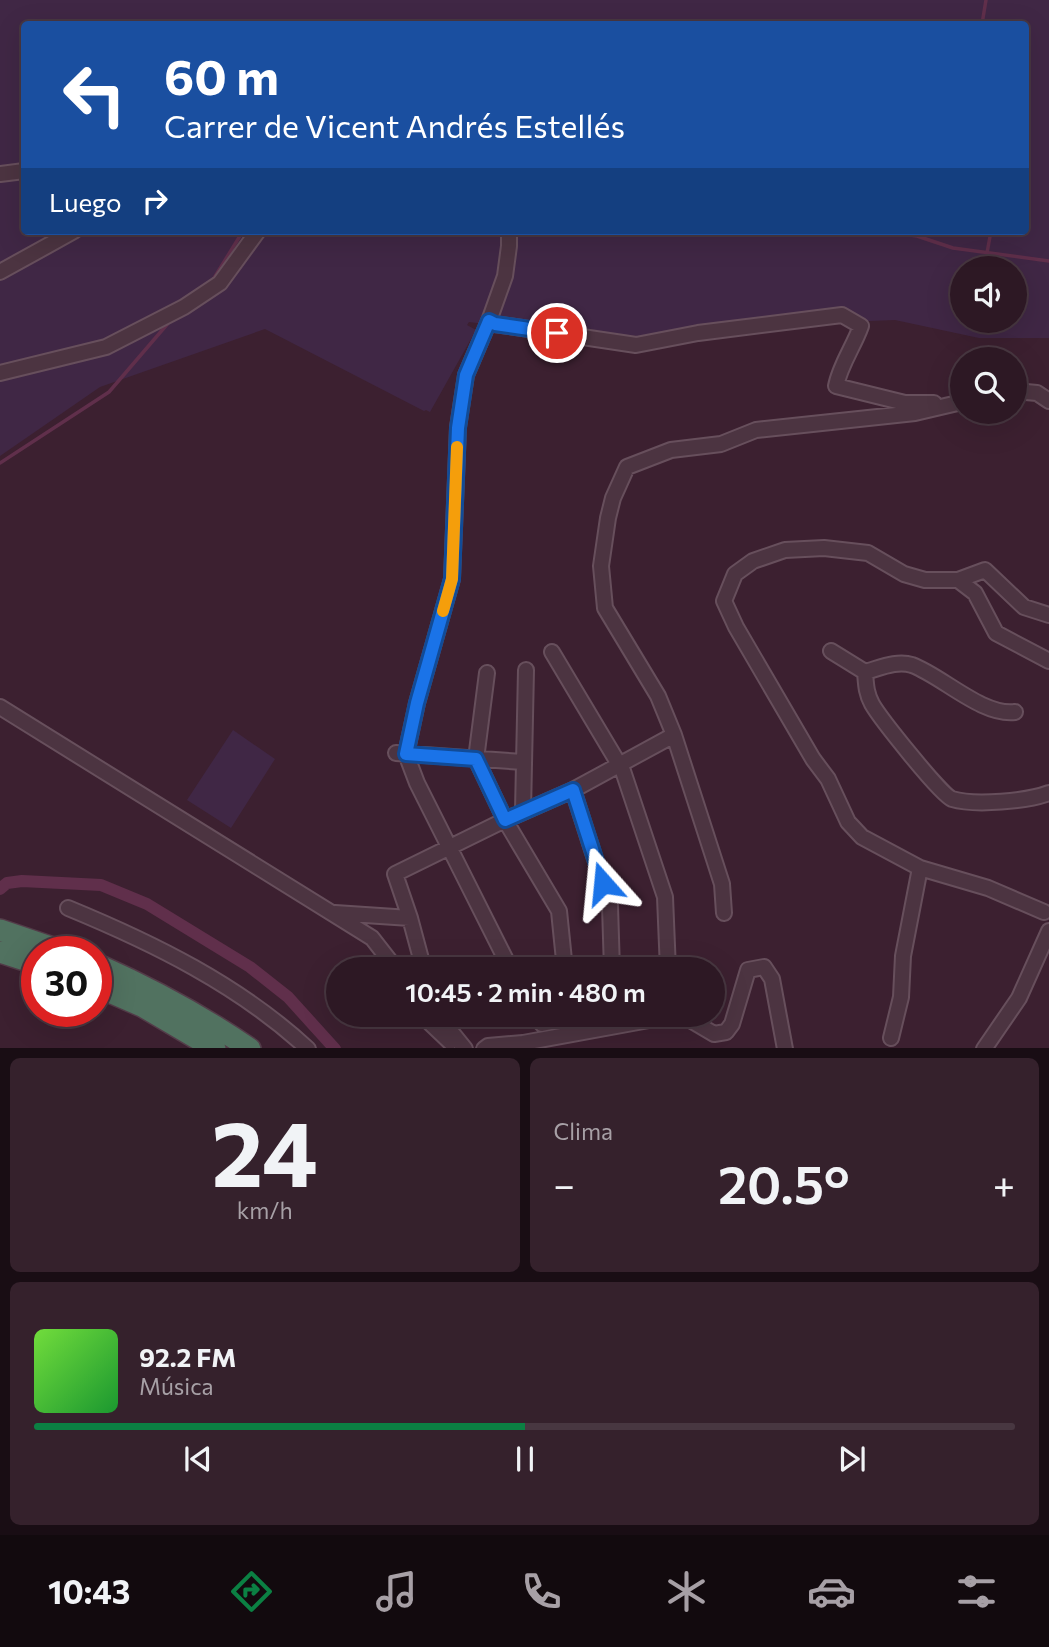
<!DOCTYPE html>
<html lang="es">
<head>
<meta charset="utf-8">
<style>
	body { margin:0; font-family:Commissioner,sans-serif; background:#35212c; color:#f1f3f6; height:100vh; display:flex; flex-direction:column; font-size:26px; white-space:nowrap }
	* { box-sizing:border-box; margin:0 }
	p { font-size:23px; color:#a7a0a6 }
	.icon { flex:none; width:38px; height:38px; fill:none; stroke:currentColor; stroke-width:2; stroke-linecap:round; stroke-linejoin:round }
	.map { position:relative; height:1048px; overflow:hidden }
	.details { display:flex; flex-direction:column; gap:10px; padding:10px; background:#190d14; flex:1 }
	.details>* { flex:none }
	.banner { position:absolute; left:21px; top:21px; width:1008px; height:214px; border-radius:7px; box-shadow:0 7px 28px #0002,0 0 0 2px #483741; background:#1a4fa0; color:#fff; overflow:hidden }
	.tools { position:absolute; left:950px; top:256px; display:grid; gap:14px }
	.tools a { display:grid; place-items:center; width:77px; height:77px; border-radius:50%; background:#2d1824; box-shadow:0 7px 28px #0002,0 0 0 2px #483741; font-size:35px }
	.speed { position:absolute; left:21px; top:936px; display:flex; gap:14px; font-size:35px; font-weight:700; text-align:center }
	.speed>* { display:grid; place-content:center; width:91px; height:91px; border-radius:50%; background:#2d1824; box-shadow:0 7px 28px #0002,0 0 0 2px #483741; line-height:1 }
	.speed .limit { border:10px solid #d22; background:#fff; color:#111 }
	.pin { position:absolute; display:grid; place-items:center; width:60px; height:60px; color:#fff; margin:-30px; border:4px solid #fff; border-radius:50%; box-shadow:0 2px 7px #0007 }
	.me { position:absolute; width:77px; margin:-38px; rotate:342deg; stroke-linejoin:round; filter:drop-shadow(0 0 5px #0008) }
	.turn { display:flex; align-items:center; gap:24px; height:147px; padding:0 28px; font-size:32px }
	.turn .icon { width:91px; height:91px; stroke-width:2.5 }
	.turn b { display:block; font-size:49px; line-height:60px }
	.then { display:flex; align-items:center; height:66px; padding:0 28px; background:#0003; gap:14px; font-size:26px }
	.big { font-size:52px; font-weight:600; line-height:1.1 }
	.details .widget { flex:1; display:flex; flex-direction:column; justify-content:center; gap:10px; min-width:0; padding:0 24px; border-radius:10px; background:#35212c }
	.details .dial { align-items:center; gap:0 }
	.dial b { font-size:91px; line-height:1 }
	.song { display:flex; align-items:center; gap:21px }
	.cover { width:84px; height:84px; border-radius:10px; background:linear-gradient(135deg,hsl(100 70% 55%),hsl(130 70% 35%)) }
	.played { height:7px; border-radius:4px; background:linear-gradient(90deg,#0b8043 50%,#483741 50%) }
	.keys { display:flex; justify-content:space-around; direction:ltr }
	.heat { display:flex; justify-content:space-between; align-items:center; font-size:38px; direction:ltr }
	.details .tiles { flex:1; display:grid; gap:10px; grid-template-columns:1fr 1fr }
	.widget:last-child { grid-column:span 2 }
	.trip { position:absolute; left:326px; top:957px; width:399px; height:70px; border-radius:35px; background:#2d1824; box-shadow:0 7px 28px #0002,0 0 0 2px #483741; font-weight:600; line-height:70px; text-align:center }
	.tabs { display:flex; height:112px; justify-content:space-around; align-items:center; background:#120a0e; color:#a7a0a6 }
	.tabs .icon { width:49px; height:49px }
	.tabs .active { color:#0b8043 }
	.tabs b { font-size:32px; color:#f1f3f6 }
	.map>svg:first-child { display:block }
	.green { fill:#402745; fill-rule:evenodd }
	.lines { fill:none; stroke-linecap:round; stroke-linejoin:round }
	.stream { stroke:#602f4b; stroke-width:3.5 }
	.canal { stroke:#602f4b; stroke-width:12 }
	.minor-casing { stroke:#674f5c; stroke-width:18 }
	.highway-casing { stroke:#533c49; stroke-width:24 }
	.minor { stroke:#4c3441; stroke-width:14 }
	.highway { stroke:#517260; stroke-width:21 }
	.route-casing { stroke:#114b97; stroke-width:18 }
	.route { stroke:#1a73e8; stroke-width:12 }
	.slow { stroke:#f59e0b; stroke-width:12 }
</style>
</head>
<body>
<div class="map">
<svg width="1049" height="1049" viewBox="0 0 1049 1049">
	<rect width="100%" height="100%" fill="#3c2030"/>
	<path class="green" d="M0,0h1049v338h-70l-84,-18 -153,6 -69,12 -142,-8 -62,-8 -2,3 9,5 -46,82 -4,-2 -2,1 -159,-82 -165,58 -100,69zM24,24h1002v207h-1002zM962,268h53v52h-53z
		M233,730l42,29 -44,69 -44,-28z"/>
	<g class="lines">
		<path class="stream" d="M982,24l4,-24
			M882,231l35,5 36,12 96,13
			M987,253l4,-22
			M211,283l32,-52
			M0,463l109,-71 61,-71"/>
		<path class="canal" d="M0,889l7,-6 15,-2 79,4 46,19 103,63 38,30 47,52"/>
		<defs>
			<path id="minor" d="M0,174l24,-3
				M509,231v15l-4,30 -16,45 -23,54 -8,52 -6,152 -35,124 -11,51 11,29 94,187
				M0,272l74,-41
				M489,321l6,3 141,21 62,-12 144,-18 19,11c-7,20 -21,39 -25,60l69,17h29
				M0,373l106,-26 78,-40 36,-24 38,-52
				M1015,391l22,2 12,8
				M958,580l27,-10 39,37 25,8
				M831,651l34,21
				M552,652l71,119 42,126 3,73
				M487,673l-11,86 29,61 54,91 6,59
				M0,707l372,231 25,32
				M1015,712c-33,4 -73,-36 -103,-47 -15,-5 -32,3 -47,7 1,12 1,21 7,32 8,14 69,91 80,95 23,7 76,2 97,-6
				M396,753l127,9
				M573,790l37,116 2,64
				M523,811l3,-141
				M68,908c85,35 171,77 240,141
				M1044,912l-56,-24 -68,-20 -58,-31 -14,-15 -20,-43 -15,-20 -77,-132 -12,-26 11,-27 18,-13 32,-11 39,-2 44,5 36,21 21,6h33l17,13 21,40 53,28
				M335,913l75,5
				M724,913l-2,-29 -48,-149 -16,-39 -53,-88 -4,-42 7,-48 5,-20 14,-31 44,-17 50,-6 35,-14 159,-17 47,-11
				M424,970l-14,-52 -15,-44 110,-54 68,-30 101,-55
				M441,1015l3,8 21,26
				M430,1023l20,19
				M542,1024l42,-9
				M891,1038l10,-41 2,-41 17,-88
				M484,1049l4,-3 35,-3 148,-27 16,2 27,16 12,-2 6,-8 16,-54 16,-3 8,12 13,70
				M984,1049l35,-51 30,-67"/>
			<path id="highway" d="M0,930l65,22
				M0,952l37,12
				M96,964c54,24 105,51 154,85
				M96,986l46,20 73,43"/>
		</defs>
		<use href="#minor" class="minor-casing"/>
		<use href="#highway" class="highway-casing"/>
		<use href="#minor" class="minor"/>
		<use href="#highway" class="highway"/>
	</g>
	<g class="lines">
		<defs>
			<path id="route" d="M557,333l-62,-9 -6,-3 -23,54 -8,53 -6,151 -35,124 -11,51 70,5 29,61 68,-30 30,93"/>
		</defs>
		<use href="#route" class="route-casing"/>
		<use href="#route" class="route"/>
		<path class="slow" d="M443,611l9,-32 5,-132"/>
	</g>
</svg>
<div class="tools">
<a><svg class="icon" aria-label="sound" viewBox="0 0 24 24"><path d="M4 9h4l5-4v14l-5-4H4zM17 9q2 3 0 6"/></svg></a>
<a><svg class="icon" aria-label="search" viewBox="0 0 24 24"><circle cx="10" cy="10" r="6"/><path d="M15 15l6 6"/></svg></a>
</div>
<div class="speed"><div class="limit">30</div></div>
<div class="pin" style="left:557px;top:333px;background:#d93025"><svg class="icon" aria-label="arrive" viewBox="0 0 24 24"><path d="M6 21V4h12l-3 4 3 4H6"/></svg></div>
<svg class="me" style="left:603px;top:883px" viewBox="-20 -20 40 40"><path d="M0-17L14 15 0 8-14 15z" fill="#1a73e8" stroke="#fff" stroke-width="4"/></svg>
<div class="trip">10:45 · 2 min · 480 m</div>
<div class="banner">
<div class="turn"><svg class="icon" aria-label="left" viewBox="0 0 24 24"><path d="M17 20v-9H6M10 6l-5 5 5 5"/></svg><div><b>60 m</b>Carrer de Vicent Andrés Estellés</div></div>
<div class="then">Luego<svg class="icon" aria-label="right" viewBox="0 0 24 24"><path d="M7 20v-9h11M14 6l5 5-5 5"/></svg></div>
</div>
</div>
<section class="details">
<div class="tiles">
<div class="widget dial"><b>24</b><p>km/h</p></div>
<div class="widget"><p>Clima</p>
<div class="heat"><a>−</a><b class="big">20.5°</b><a>+</a></div>
</div>
<div class="widget">
<div class="song"><i class="cover"></i><div><b>92.2 FM</b><p>Música</p></div></div>
<div class="played"></div>
<div class="keys"><svg class="icon" aria-label="previous" viewBox="0 0 24 24"><path d="M18 5L8 12l10 7zM5 5v14"/></svg><svg class="icon" aria-label="pause" viewBox="0 0 24 24"><path d="M8 5v14M16 5v14"/></svg><svg class="icon" aria-label="next" viewBox="0 0 24 24"><path d="M6 5l10 7-10 7zM19 5v14"/></svg></div>
</div>
</div>
</section>
<nav class="tabs">
<b>10:43</b>
<svg class="icon active" aria-label="directions" viewBox="0 0 24 24"><path d="M12 3l9 9-9 9-9-9zM9 14v-3h6M13 9l2 2-2 2"/></svg>
<svg class="icon" aria-label="music" viewBox="0 0 24 24"><path d="M9 18V5l10-2v13"/><circle cx="6" cy="18" r="3"/><circle cx="16" cy="16" r="3"/></svg>
<svg class="icon" aria-label="phone" viewBox="0 0 24 24"><path d="M5 4h4l2 5-3 2q2 4 5 5l2-3 5 2v4C11 20 4 13 5 4z"/></svg>
<svg class="icon" aria-label="climate" viewBox="0 0 24 24"><path d="M12 3v18M4 7l16 10M4 17L20 7"/></svg>
<svg class="icon" aria-label="car" viewBox="0 0 24 24"><path d="M5 17H2v-5l4-1 3-4h7l3 4 3 1v5h-3M9 17h6M6 11h13"/><circle cx="7" cy="17" r="2"/><circle cx="17" cy="17" r="2"/></svg>
<svg class="icon" aria-label="filters" viewBox="0 0 24 24"><path d="M4 7h16M4 17h16"/><circle cx="9" cy="7" r="2"/><circle cx="15" cy="17" r="2"/></svg>
</nav>
</body>
</html>
